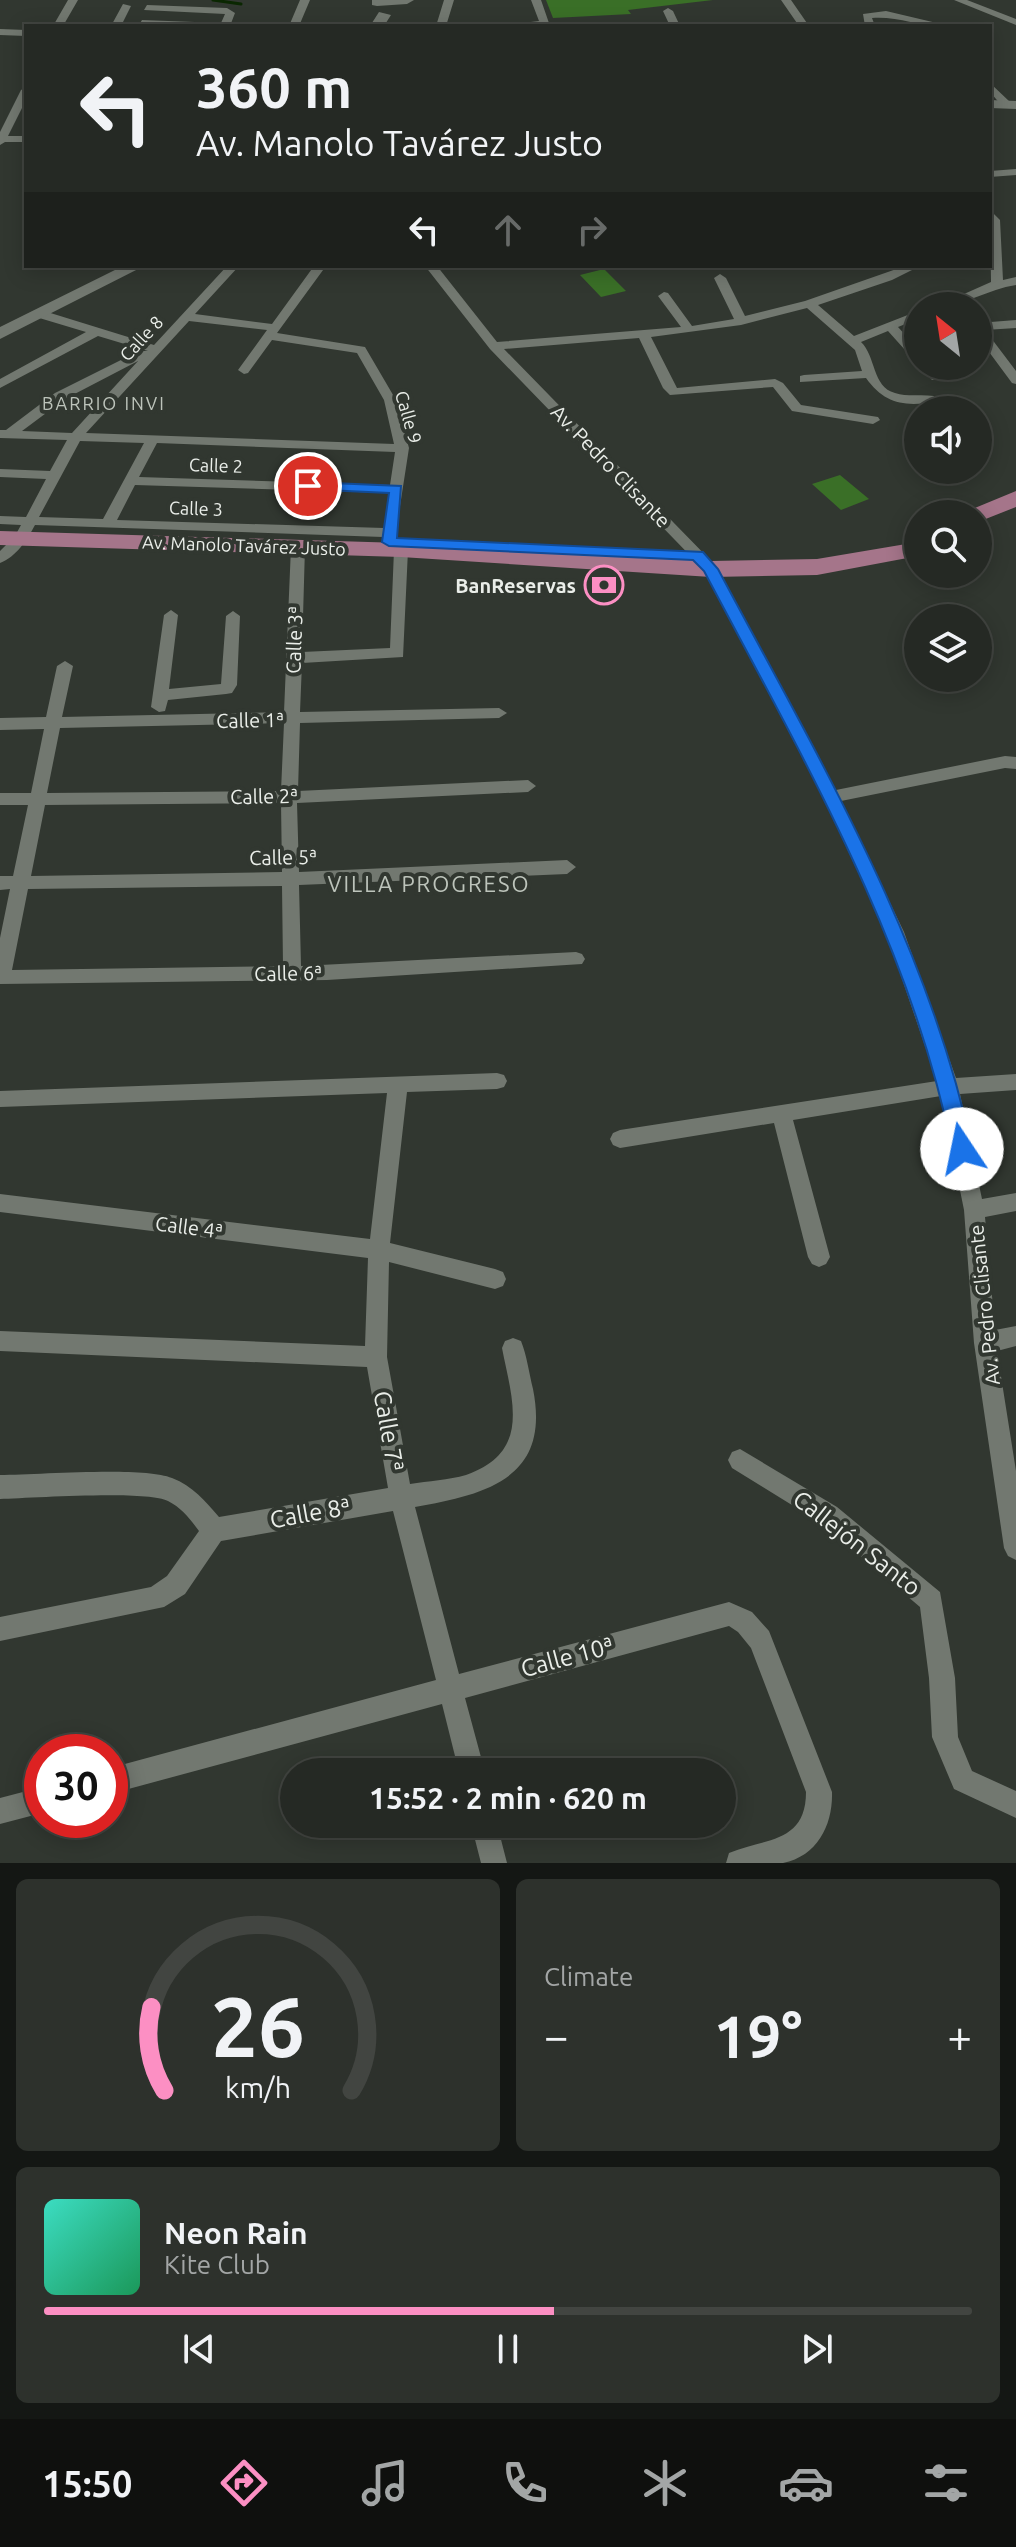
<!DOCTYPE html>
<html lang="en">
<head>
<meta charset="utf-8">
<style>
	body { margin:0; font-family:Ubuntu,sans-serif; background:#2d312c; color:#f1f3f6; height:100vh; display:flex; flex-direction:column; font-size:30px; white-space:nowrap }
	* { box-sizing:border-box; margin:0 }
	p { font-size:26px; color:#a3a6a6 }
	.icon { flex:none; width:44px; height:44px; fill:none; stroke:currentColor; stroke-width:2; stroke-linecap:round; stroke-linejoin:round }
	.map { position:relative; height:1863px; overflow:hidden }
	.panel { display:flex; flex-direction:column; gap:16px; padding:16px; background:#141714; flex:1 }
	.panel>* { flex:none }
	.banner { position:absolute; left:24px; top:24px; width:968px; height:244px; border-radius:0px; box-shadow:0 4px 20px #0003,0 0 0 2px #424541; background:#252924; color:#f1f3f6; overflow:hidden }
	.needle { width:52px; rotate:330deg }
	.fabs { position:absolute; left:904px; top:292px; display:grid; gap:16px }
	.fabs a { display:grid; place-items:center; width:88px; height:88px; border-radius:50%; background:#252924; box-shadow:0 4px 20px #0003,0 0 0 2px #424541; font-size:40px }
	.speed { position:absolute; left:24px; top:1734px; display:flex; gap:16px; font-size:40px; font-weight:700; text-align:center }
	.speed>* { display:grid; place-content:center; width:104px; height:104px; border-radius:50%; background:#252924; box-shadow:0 4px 20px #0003,0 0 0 2px #424541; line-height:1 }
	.speed .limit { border:12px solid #d22; background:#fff; color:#111 }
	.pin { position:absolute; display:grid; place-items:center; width:68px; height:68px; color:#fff; margin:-34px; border:4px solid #fff; border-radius:50%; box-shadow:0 2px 8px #0007 }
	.me { position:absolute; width:88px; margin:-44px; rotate:349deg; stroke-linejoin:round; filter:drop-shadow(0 0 6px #0008) }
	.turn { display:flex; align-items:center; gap:28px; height:168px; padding:0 40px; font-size:36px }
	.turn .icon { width:104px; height:104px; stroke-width:2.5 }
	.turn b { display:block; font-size:56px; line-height:68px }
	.lanes { display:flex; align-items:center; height:76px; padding:0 40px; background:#0003; justify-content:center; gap:40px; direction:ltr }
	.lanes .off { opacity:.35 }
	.big { font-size:60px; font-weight:700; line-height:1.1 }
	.panel .card { flex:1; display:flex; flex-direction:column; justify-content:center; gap:12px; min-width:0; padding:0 28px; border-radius:12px; background:#2d312c }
	.panel .dial { align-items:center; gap:0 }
	.dial svg { height:208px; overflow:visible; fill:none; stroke:#424541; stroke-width:7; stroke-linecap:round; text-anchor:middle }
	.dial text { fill:#f1f3f6; stroke:none }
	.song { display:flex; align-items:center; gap:24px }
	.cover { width:96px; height:96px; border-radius:12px; background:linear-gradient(135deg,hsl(170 70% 55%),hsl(150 70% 35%)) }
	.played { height:8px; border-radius:4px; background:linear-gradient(90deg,#fc8fc3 55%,#424541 55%) }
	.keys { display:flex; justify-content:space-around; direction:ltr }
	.heat { display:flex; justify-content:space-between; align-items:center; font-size:44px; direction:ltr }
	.panel .tiles { flex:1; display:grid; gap:16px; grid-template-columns:1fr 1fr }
	.card:last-child { grid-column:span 2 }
	.trip { position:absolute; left:280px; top:1758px; width:456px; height:80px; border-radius:40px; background:#252924; box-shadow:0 4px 20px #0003,0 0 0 2px #424541; font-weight:700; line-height:80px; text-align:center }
	.dock { display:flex; height:128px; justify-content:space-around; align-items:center; background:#0f100e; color:#a3a6a6 }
	.dock .icon { width:56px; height:56px }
	.dock .active { color:#fc8fc3 }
	.dock b { font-size:36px; color:#f1f3f6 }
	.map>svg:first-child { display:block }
	.green { fill:#3a6f27 }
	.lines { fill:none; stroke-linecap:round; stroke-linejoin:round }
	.stream { stroke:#0a2701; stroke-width:3 }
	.street { fill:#727870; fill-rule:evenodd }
	.secondary { fill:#727870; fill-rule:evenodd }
	.primary { fill:#a5758a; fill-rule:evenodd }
	.route { fill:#1a73e8; stroke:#114b97; stroke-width:2 }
	.labels { text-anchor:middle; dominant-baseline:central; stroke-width:8; stroke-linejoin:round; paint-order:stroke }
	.far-street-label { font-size:18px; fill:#eaeee9; stroke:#313730 }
	.far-neighbourhood-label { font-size:18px; letter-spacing:2px; fill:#bdc4bb; stroke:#313730 }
	.street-label { font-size:20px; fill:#eaeee9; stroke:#313730 }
	.poi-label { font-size:20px; font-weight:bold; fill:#eaeee9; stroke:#313730; text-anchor:end }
	.neighbourhood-label { font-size:22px; letter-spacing:2px; fill:#bdc4bb; stroke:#313730 }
	.near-street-label { font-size:24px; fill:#eaeee9; stroke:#313730 }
</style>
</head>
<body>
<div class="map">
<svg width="1016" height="1863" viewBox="0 0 1016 1863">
	<rect width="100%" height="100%" fill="#313730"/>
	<path class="green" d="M546,0h167l-85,10 3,4 -78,4z
		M604,269l22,22 -25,6 -21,-22z
		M840,475l29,24 -28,11 -29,-26z"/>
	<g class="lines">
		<path class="stream" d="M213,0l28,4"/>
		<path class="street" d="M68,0h10l-15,26h-10z
			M300,0h10l-11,26h-10z
			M444,0h10l-8,26h-10z
			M531,0h10l9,26h-53l42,-5z
			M781,0h10l18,26h-10z
			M954,0h13l49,19v6z
			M123,4l8,2 -10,20h-10z
			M147,5l80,3 8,5 -5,13 -91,-1 3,-5 79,3 4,-9 -81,-4z
			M668,8l5,3 7,15h-10l-7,-15z
			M886,11l55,13 2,2c-25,0 -47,-10 -71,-8l3,8h-10l-2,-12z
			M0,29l26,1v6l-26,-1z
			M990,83l20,19v4h-8l-12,-14z
			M26,87v13l-18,36h18v6h-21l-5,3v-13l21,-42z
			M1016,169v6l-26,2v-6z
			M990,210l10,10 3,60 13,-3v8c-28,4 -51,21 -79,21l54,-24z
			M227,266h12l-44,48 77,10 42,-58h12l-49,67 88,14 31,53 13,48 -15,97h-10l-1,-8 -348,-12c-8,15 -19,32 -35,38v-12l15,-15 6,-11 -21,-1v-8l26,1 20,-38 -46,-2v-8l50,2 17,-31 -67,-2v-8h6l49,-37 84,-42h9l-50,-15 -98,52v-9l86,-47 -50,-15v-6h8l110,34zM189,321l78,9 -29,40 6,4 4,-1 24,-33 85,13 27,47 10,44 -308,-11zM138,361l-66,72 -50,-2 43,-32zM80,441l64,2 -41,76 -64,-2zM157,443l238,9 -5,33 -251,-8zM135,485l254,8 -5,35 -267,-8z
			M425,266h12l60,76 184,-15 -23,-31 6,-4 4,1 24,33 42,-7 -20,-41 6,-4 6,4 19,38 60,-15 100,-35h15l-28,14 -74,25 36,31 64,-25v8l-20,8 20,22v12l-4,-1 -26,-29 -27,11c15,14 11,45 34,51 12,4 26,1 39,3v6c-31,5 -50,1 -68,-24l-66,4v-6l4,-1 58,-4 -7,-21 -48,-42 -66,17 -90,12 26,51 98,-9 8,4 18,22 77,12 2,3 -7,4 -81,-13 -19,-24 -103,8 -7,-7 -24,-50 -135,11 212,217 120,224 169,-34 11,1v12l-11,-1 -164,33 63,131 52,146 60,-4v16l-56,4 22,105 34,-6v18l-31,6 10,113 21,-4v20l-19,5 19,120v89l-8,-4 -4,-8 -30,-205 -10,-133 -23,-114 -148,24 37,137 -4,7 -7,3 -7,-3 -4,-7 -34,-134 -154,25 -7,-3 -3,-6 3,-6 7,-3 317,-49 -51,-149 -63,-135 -118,-226 -215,-222z
			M1016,320v8l-31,2 31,41v13l-4,-1 -34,-46v-14z
			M920,366h13l9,11 -10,3z
			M298,543l7,4 -3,105 88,-4 4,-98 7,-4 7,4 -5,107 -101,6 -2,49 199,-4 8,5 -8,5 -199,5 -2,68 230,-11 8,6 -8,6 -231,11 2,69 268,-12 9,7 -9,7 -268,11 2,81 275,-14 6,2 3,5 -3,5 -255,16 -327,4v-46l10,-49 -10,1v-14h13l15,-71h-28v-12h31l13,-64 -44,1v-12l46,-1 11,-51 8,-5 8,5 -11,51 222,-5 7,-165zM284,723l-3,68 -234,2 13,-65zM281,803l1,69 -251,4 14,-71zM282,886l1,80 -271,4 16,-81z
			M171,610l7,5 -9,74 52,-5 5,-68 7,-5 7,5 -3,69 -5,8 -6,1 -58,6 -3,11 -6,1 -8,-5 13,-92z
			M497,1073l7,2 3,6 -3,6 -7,2 -90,3 -17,151 105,26 8,3 3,7 -3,7 -8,3 -106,-27 -2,95 23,127c18,-3 39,-4 56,-9 66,-23 46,-75 36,-127l3,-7 8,-3 8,3c6,15 8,32 12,48 18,90 -47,105 -118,118l44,167 270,-72 23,10 17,19 63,161c1,32 -14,64 -49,71 -18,0 -40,0 -57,0l3,-10c37,-15 77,-10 77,-61l-55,-144 -13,-16 -9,-6 -264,72 20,74h-26l-17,-68 -332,90v-26l326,-88 -43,-169 -172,30 -36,53 -21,13 -164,34v-24l151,-30 16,-11 32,-45c-9,-12 -17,-23 -31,-30 -22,-11 -137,-3 -168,-2v-24c38,0 142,-9 172,3 21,8 33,23 47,39l169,-29 -21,-121 -367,-16v-20l365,15 3,-88 -368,-46v-18l370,45 17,-146 -387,14v-16z
			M740,1449l97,58 103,85 15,86 3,59 14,34 44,20v27l-62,-29 -22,-52 -3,-59 -9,-71 -99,-84 -89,-55 -4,-8 4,-8z
			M42,1787v26l-42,11v-26z
			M471,1824h26l10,39h-26z"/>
		<path class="secondary" d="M372,0h42l-7,4 -30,2 -5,-1z
			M379,12l12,3 -7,11h-14z
			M990,100l26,1v8l-26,-1z
			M123,266h21l-144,73v-12z"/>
		<path class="primary" d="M1016,491v16l-38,15v-8h-11l3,-4z
			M0,531l401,12 310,18 106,-2 101,-17v14l-101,19 -106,2 -310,-20 -401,-12z"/>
	</g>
	<path class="route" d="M308,482l93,4 -4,52 306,14 15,17c98,185 211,373 254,580l-3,6 -7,2 -7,-2 -3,-6c-41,-206 -151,-394 -248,-578l-11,-11 -304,-14 -7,-4 7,-49 -86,-4 -2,-3z"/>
	<defs>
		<symbol id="bank-ring" viewBox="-11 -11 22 22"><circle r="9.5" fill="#313730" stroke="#fc8fc3" stroke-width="1.5"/><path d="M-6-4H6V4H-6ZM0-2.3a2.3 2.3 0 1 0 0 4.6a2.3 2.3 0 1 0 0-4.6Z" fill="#fc8fc3"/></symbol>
	</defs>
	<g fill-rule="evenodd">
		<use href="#bank-ring" x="582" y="563" width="44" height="44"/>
	</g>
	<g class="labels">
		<g class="far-street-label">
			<text transform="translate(141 338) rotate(-47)">Calle 8</text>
			<text transform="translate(409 417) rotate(74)">Calle 9</text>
			<text transform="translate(216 465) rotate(2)">Calle 2</text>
			<text transform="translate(196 508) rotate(2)">Calle 3</text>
			<text transform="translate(244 545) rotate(2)">Av. Manolo Tavárez Justo</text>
		</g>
		<g class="far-neighbourhood-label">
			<text x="104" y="403">BARRIO INVI</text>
		</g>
		<g class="street-label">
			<text transform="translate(611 466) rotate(46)">Av. Pedro Clisante</text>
			<text transform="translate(294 640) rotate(-88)">Calle 3ª</text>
			<text transform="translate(250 720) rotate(-1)">Calle 1ª</text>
			<text transform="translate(264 796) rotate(-1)">Calle 2ª</text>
			<text transform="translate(283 857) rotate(-1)">Calle 5ª</text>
			<text transform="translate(288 973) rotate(-1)">Calle 6ª</text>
			<text transform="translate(189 1227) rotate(7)">Calle 4ª</text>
			<text transform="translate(984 1305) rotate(-96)">Av. Pedro Clisante</text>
		</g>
		<g class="poi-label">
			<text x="576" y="585">BanReservas</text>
		</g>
		<g class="neighbourhood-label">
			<text x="429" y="883">VILLA PROGRESO</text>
		</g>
		<g class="near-street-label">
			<text transform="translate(389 1431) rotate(80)">Calle 7ª</text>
			<text transform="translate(310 1513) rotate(-10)">Calle 8ª</text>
			<text transform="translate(857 1543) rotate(38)">Callejón Santo</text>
			<text transform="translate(567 1657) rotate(-15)">Calle 10ª</text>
		</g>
	</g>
</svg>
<div class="fabs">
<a><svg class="needle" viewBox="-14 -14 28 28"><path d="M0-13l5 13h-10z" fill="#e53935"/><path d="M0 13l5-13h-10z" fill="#a3a6a6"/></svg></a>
<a><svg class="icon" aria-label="sound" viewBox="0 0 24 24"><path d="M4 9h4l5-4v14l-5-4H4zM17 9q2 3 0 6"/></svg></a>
<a><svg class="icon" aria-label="search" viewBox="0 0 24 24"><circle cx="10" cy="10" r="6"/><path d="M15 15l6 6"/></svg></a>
<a><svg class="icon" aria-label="layers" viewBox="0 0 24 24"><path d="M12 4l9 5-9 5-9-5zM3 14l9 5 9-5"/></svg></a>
</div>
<div class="speed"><div class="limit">30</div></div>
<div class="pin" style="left:308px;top:486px;background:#d93025"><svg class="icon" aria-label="arrive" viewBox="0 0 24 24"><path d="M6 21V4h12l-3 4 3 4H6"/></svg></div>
<svg class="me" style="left:962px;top:1149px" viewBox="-20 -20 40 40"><circle r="19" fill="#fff"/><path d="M0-13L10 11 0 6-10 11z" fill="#1a73e8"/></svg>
<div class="trip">15:52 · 2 min · 620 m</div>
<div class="banner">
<div class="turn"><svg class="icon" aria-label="left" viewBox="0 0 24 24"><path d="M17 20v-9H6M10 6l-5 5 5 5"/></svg><div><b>360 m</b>Av. Manolo Tavárez Justo</div></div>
<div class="lanes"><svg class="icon" aria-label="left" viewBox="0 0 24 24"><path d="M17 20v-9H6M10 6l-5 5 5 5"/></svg><svg class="icon off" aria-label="ahead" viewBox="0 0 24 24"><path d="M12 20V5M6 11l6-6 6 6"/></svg><svg class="icon off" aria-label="right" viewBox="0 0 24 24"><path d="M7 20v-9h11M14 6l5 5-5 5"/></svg></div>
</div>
</div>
<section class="panel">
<div class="tiles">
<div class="card dial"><svg viewBox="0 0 100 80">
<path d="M14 69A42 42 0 1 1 86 69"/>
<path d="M14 69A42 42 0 0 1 9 37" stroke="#fc8fc3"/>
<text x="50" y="56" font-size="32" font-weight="700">26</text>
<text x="50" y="72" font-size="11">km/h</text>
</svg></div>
<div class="card"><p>Climate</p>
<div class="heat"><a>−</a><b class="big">19°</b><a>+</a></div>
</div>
<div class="card">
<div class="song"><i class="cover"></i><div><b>Neon Rain</b><p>Kite Club</p></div></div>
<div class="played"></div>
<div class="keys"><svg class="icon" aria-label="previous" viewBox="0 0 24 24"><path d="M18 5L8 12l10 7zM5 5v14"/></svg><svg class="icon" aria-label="pause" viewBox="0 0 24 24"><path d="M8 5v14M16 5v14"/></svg><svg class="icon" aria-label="next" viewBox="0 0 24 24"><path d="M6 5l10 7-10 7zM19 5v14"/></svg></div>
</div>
</div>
</section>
<nav class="dock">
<b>15:50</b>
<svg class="icon active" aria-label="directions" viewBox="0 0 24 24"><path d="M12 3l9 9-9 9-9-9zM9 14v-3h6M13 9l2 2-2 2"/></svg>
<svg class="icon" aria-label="music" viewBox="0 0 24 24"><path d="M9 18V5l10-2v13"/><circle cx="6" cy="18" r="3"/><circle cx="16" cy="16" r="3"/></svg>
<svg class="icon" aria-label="phone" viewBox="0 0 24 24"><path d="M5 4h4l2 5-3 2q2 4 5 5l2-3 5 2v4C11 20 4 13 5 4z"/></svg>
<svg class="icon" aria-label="climate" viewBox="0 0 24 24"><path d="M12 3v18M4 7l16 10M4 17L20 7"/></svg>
<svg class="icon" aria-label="car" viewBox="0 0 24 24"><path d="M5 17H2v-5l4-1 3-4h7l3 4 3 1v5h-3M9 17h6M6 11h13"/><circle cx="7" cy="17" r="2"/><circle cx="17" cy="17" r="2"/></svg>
<svg class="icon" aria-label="filters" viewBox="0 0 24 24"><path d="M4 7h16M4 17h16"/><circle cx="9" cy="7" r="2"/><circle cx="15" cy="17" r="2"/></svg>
</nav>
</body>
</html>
